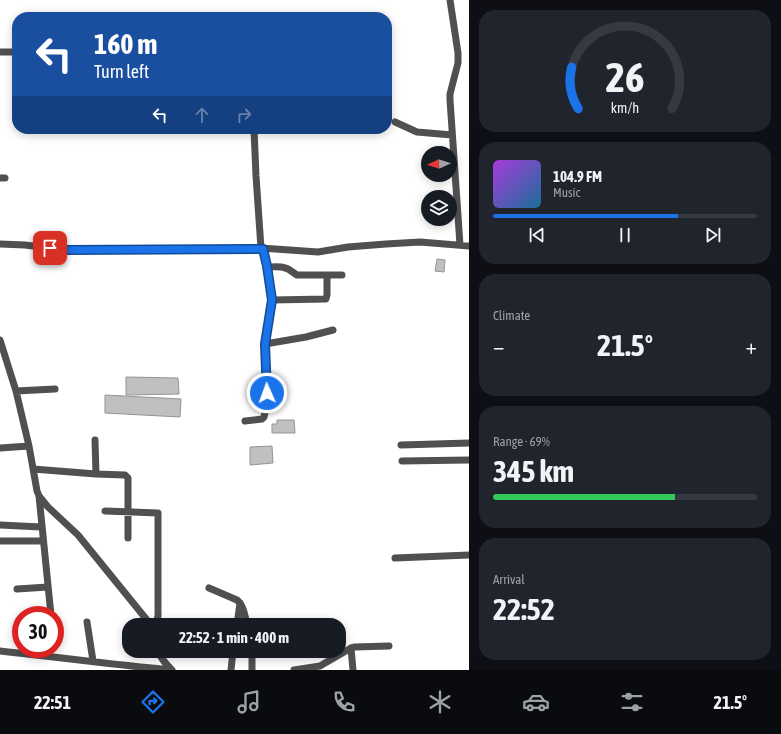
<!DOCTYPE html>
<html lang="en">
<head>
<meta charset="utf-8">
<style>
	body { margin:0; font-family:"Asap Condensed",sans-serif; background:#20242c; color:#f1f3f6; height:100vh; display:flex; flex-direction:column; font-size:15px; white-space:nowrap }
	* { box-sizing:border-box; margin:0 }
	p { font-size:13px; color:#9ea1a6 }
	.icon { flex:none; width:22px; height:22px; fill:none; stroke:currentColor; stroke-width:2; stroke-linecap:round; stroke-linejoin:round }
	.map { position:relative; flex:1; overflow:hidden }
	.side { display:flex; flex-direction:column; gap:10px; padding:10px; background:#0d0f14; width:312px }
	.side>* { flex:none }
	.top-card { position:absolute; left:12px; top:12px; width:380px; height:122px; border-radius:16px; box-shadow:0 2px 10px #0003; background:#1a4fa0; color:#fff; overflow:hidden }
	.needle { width:26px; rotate:267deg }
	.tools { position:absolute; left:421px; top:146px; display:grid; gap:8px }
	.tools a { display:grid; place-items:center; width:36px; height:36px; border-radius:50%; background:#171b24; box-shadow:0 2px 10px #0003; font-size:20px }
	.speed { position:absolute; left:12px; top:606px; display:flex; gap:8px; font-size:20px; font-weight:700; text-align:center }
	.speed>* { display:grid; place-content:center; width:52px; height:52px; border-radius:50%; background:#171b24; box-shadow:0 2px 10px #0003; line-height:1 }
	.speed .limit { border:6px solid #d22; background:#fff; color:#111 }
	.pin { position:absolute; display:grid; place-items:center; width:34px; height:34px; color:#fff; margin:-17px; border-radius:8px; box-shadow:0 2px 6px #0006 }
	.me { position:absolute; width:44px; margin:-22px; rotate:358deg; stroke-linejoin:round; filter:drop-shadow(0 0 3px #0008) }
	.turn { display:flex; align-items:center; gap:14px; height:84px; padding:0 16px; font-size:18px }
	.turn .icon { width:52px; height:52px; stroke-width:2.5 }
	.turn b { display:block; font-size:28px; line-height:34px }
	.lanes { display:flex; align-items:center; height:38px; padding:0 16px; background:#0003; justify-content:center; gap:20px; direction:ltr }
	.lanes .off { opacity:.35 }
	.big { font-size:30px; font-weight:700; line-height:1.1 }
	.side .widget { flex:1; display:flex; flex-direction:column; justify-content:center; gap:6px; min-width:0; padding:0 14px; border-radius:16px; background:#20242c }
	.side .dial { align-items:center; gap:0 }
	.dial svg { height:104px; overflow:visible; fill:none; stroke:#363941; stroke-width:7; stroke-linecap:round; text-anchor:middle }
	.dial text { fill:#f1f3f6; stroke:none }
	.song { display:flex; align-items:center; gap:12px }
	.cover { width:48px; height:48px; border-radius:6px; background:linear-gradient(135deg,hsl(280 70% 55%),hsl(200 70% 35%)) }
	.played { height:4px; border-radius:2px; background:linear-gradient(90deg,#1a73e8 70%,#363941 70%) }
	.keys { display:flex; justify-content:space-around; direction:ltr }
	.heat { display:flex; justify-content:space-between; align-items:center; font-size:22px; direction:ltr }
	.charge { height:6px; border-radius:3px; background:linear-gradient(90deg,#34c759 69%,#363941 0) }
	.trip { position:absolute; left:122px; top:618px; width:224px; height:40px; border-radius:16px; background:#171b24; box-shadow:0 2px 10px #0003; font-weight:700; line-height:40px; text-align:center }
	.dock { display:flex; height:64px; justify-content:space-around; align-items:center; background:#090b0e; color:#9ea1a6 }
	.dock .icon { width:28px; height:28px }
	.dock .selected { color:#1a73e8 }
	.dock b { font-size:18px; color:#f1f3f6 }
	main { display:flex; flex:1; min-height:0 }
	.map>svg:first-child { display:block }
	.building { fill:#c0c0c0; stroke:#949494 }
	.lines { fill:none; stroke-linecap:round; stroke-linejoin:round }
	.minor { stroke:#505050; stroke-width:7 }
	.route-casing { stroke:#114b97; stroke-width:10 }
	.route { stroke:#1a73e8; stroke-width:7 }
</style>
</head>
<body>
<main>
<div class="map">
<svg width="469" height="670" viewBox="0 0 469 670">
	<rect width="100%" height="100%" fill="#fff"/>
	<path class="building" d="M437,259l8,1 -1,12 -9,-1z
		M126,377l52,1 1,16 -53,1z
		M105,395l76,4 -1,18 -75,-4z
		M277,420h17l1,13h-23v-9h5z
		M272,446l1,17 -23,2v-18z"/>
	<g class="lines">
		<path class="minor" d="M450,0l8,53v10l-8,31v6l10,145
			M0,52h17
			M395,122l22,10 35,3
			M254,129l2,47 5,72
			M0,178h5
			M0,244l25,1 41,5 195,-2 57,4 30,-5 38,-3 34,-2 49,4
			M267,267c6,0 13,-1 18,1 5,1 8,5 12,7h45
			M272,300l54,-1 1,-4v-20
			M0,340l16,51 13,55 8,45 2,5 12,119
			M265,344l41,-7 27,-7
			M16,391l39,-2
			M245,421l17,-2 2,-2 1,-5 2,-11 -2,-57 7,-44 -5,-33 -4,-18
			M95,440l1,34
			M401,445l68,-2
			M0,448l29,-2
			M402,461l67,-1
			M33,469l63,5 29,1 3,3v60
			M39,496l9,11 30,28 73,90
			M105,511l53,2v103l-2,9
			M0,525l41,2
			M0,541h43
			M395,558l74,-3
			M209,588l28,12c7,6 8,16 10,25
			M17,589l31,-2
			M87,622l6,39
			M237,625l3,-22
			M351,648l2,22
			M0,651c57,6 114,14 171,19
			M158,651c3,8 8,13 14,19
			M252,651v19
			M231,670l2,-19
			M294,670l26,-4 5,-3 26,-15 4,-1 34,-1"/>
	</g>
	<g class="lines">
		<defs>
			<path id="route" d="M50,248l16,2 197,-1 4,17 5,34 -7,44 2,49"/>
		</defs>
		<use href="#route" class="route-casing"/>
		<use href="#route" class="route"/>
	</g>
</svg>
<div class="tools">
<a><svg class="needle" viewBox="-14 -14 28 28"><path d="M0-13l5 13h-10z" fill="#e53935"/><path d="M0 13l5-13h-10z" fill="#9ea1a6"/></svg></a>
<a><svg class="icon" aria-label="layers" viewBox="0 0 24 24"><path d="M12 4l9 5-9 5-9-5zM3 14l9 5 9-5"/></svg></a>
</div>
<div class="speed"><div class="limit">30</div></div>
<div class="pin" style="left:50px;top:248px;background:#d93025"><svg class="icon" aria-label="arrive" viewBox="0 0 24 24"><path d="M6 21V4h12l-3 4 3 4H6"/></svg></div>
<svg class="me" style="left:267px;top:393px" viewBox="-20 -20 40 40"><circle r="17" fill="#1a73e8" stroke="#fff" stroke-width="3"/><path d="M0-11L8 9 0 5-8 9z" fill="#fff"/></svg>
<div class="trip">22:52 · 1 min · 400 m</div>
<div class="top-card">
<div class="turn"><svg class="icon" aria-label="left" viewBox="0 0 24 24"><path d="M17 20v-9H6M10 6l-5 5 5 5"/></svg><div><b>160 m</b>Turn left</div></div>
<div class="lanes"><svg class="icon" aria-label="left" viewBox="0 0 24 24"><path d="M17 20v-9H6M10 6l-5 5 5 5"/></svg><svg class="icon off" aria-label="ahead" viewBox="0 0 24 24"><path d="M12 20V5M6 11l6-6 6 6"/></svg><svg class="icon off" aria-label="right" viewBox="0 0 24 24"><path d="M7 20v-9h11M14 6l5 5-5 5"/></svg></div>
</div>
</div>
<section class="side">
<div class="widget dial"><svg viewBox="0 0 100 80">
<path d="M14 69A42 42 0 1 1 86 69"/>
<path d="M14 69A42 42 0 0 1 9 37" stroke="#1a73e8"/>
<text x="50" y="56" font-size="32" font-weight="700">26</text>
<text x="50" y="72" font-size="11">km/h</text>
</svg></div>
<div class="widget">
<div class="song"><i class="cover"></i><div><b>104.9 FM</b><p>Music</p></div></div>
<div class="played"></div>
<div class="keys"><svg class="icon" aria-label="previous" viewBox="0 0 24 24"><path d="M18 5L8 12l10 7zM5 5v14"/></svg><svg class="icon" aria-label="pause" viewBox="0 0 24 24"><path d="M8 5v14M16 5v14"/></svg><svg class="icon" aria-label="next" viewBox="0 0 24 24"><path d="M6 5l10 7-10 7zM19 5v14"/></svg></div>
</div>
<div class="widget"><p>Climate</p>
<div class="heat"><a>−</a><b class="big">21.5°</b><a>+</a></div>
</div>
<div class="widget"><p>Range · 69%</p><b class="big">345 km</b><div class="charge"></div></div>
<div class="widget"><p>Arrival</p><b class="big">22:52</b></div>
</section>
</main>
<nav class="dock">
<b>22:51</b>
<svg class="icon selected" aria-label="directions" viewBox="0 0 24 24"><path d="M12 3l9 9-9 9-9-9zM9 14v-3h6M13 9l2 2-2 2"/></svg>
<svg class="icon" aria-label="music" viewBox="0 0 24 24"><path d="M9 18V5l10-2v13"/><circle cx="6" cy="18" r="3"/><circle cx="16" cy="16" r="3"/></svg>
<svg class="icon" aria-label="phone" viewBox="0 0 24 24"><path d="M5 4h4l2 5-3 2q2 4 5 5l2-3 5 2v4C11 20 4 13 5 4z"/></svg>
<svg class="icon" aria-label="climate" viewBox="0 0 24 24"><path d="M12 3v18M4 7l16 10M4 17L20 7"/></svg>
<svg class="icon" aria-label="car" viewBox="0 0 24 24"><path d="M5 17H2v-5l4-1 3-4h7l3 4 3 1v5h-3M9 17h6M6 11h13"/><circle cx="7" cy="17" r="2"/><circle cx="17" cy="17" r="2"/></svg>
<svg class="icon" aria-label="filters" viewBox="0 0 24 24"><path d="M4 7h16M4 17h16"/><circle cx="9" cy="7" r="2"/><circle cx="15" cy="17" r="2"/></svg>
<b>21.5°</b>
</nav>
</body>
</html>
